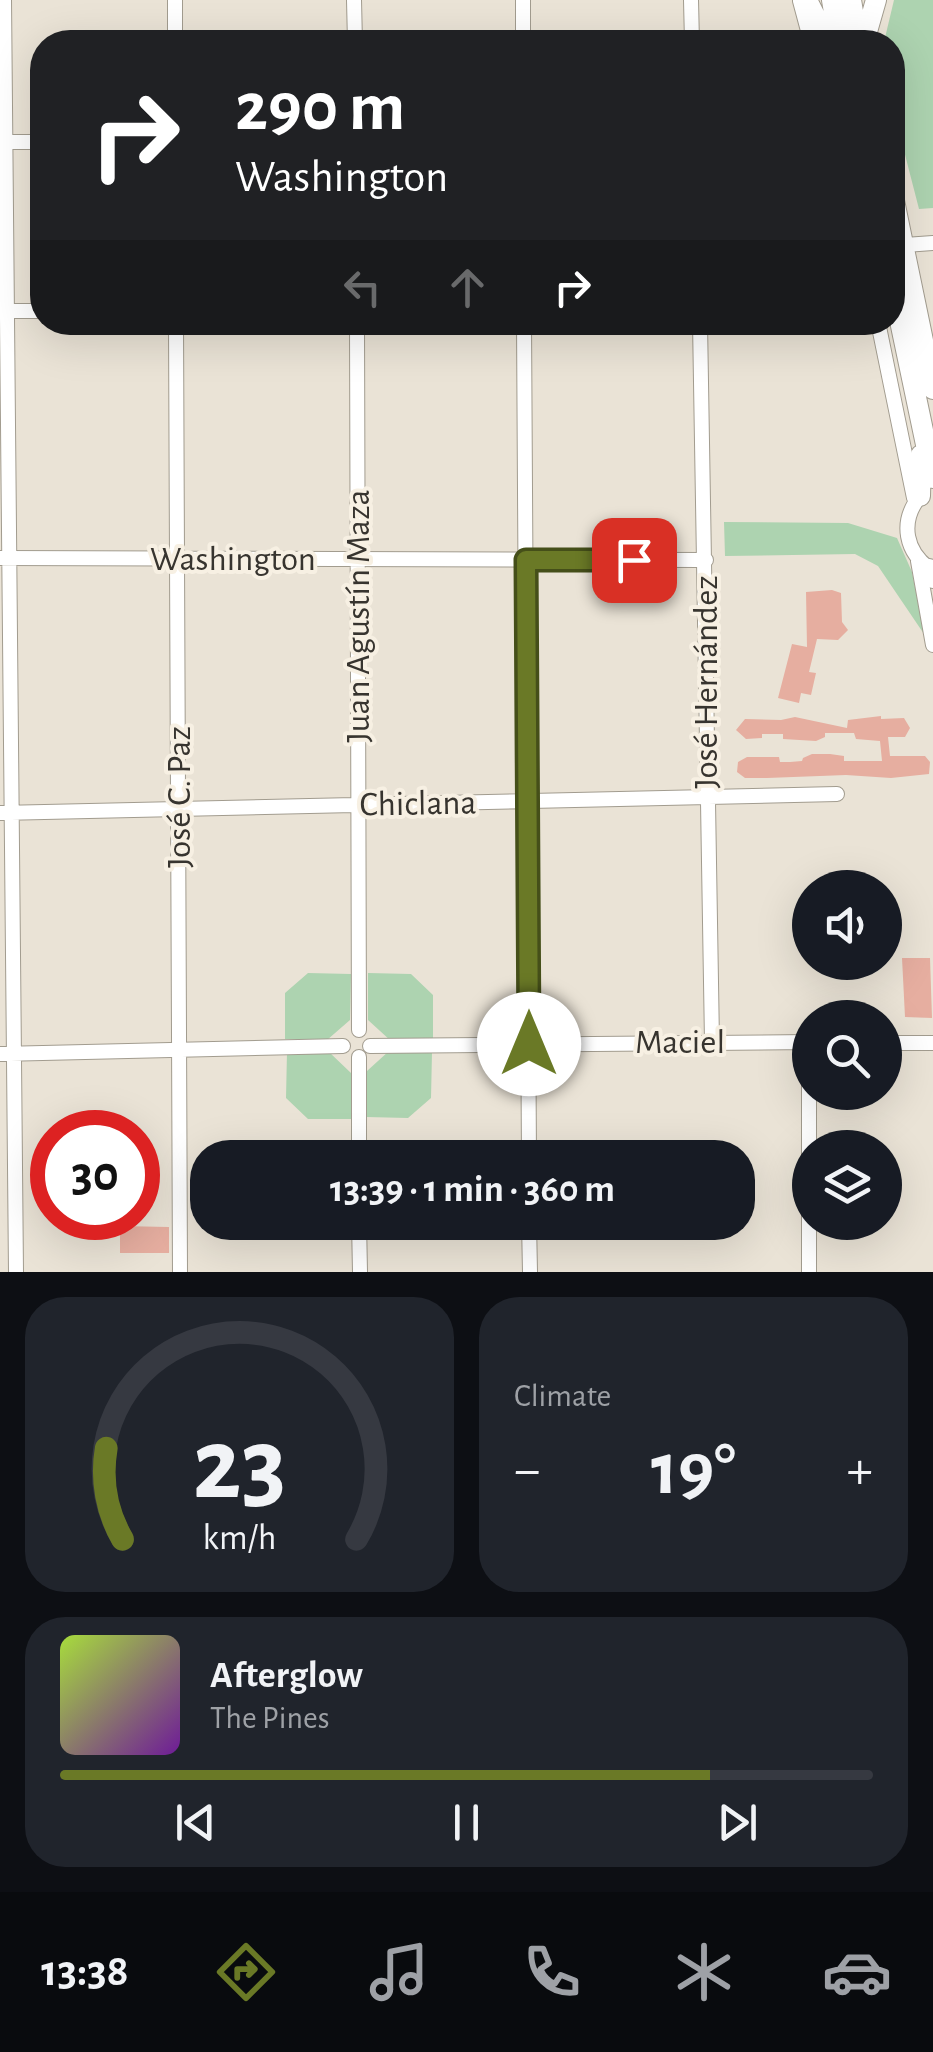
<!DOCTYPE html>
<html lang="en">
<head>
<meta charset="utf-8">
<style>
	body { margin:0; font-family:"Alegreya Sans",sans-serif; background:#20242c; color:#f1f3f6; height:100vh; display:flex; flex-direction:column; font-size:38px; white-space:nowrap }
	* { box-sizing:border-box; margin:0 }
	p { font-size:32px; color:#9ea1a6 }
	.icon { flex:none; width:55px; height:55px; fill:none; stroke:currentColor; stroke-width:2; stroke-linecap:round; stroke-linejoin:round }
	.map { position:relative; height:1272px; overflow:hidden }
	.side { display:flex; flex-direction:column; gap:25px; padding:25px; background:#0d0f14; flex:1 }
	.side>* { flex:none }
	.top-card { position:absolute; left:30px; top:30px; width:875px; height:305px; border-radius:40px; box-shadow:0 10px 40px #0002; background:#202124; color:#fff; overflow:hidden }
	.fabs { position:absolute; left:792px; top:870px; display:grid; gap:20px }
	.fabs a { display:grid; place-items:center; width:110px; height:110px; border-radius:50%; background:#171b24; box-shadow:0 10px 40px #0002; font-size:50px }
	.speed { position:absolute; left:30px; top:1110px; display:flex; gap:20px; font-size:50px; font-weight:700; text-align:center }
	.speed>* { display:grid; place-content:center; width:130px; height:130px; border-radius:50%; background:#171b24; box-shadow:0 10px 40px #0002; line-height:1 }
	.speed .limit { border:15px solid #d22; background:#fff; color:#111 }
	.pin { position:absolute; display:grid; place-items:center; width:85px; height:85px; color:#fff; margin:-42px; border-radius:20px; box-shadow:0 5px 15px #0006 }
	.me { position:absolute; width:110px; margin:-55px; rotate:0deg; stroke-linejoin:round; filter:drop-shadow(0 0 8px #0008) }
	.turn { display:flex; align-items:center; gap:35px; height:210px; padding:0 40px; font-size:45px }
	.turn .icon { width:130px; height:130px; stroke-width:2.5 }
	.turn b { display:block; font-size:70px; line-height:85px }
	.lanes { display:flex; align-items:center; height:95px; padding:0 40px; background:#0003; justify-content:center; gap:50px; direction:ltr }
	.lanes .off { opacity:.35 }
	.big { font-size:75px; font-weight:700; line-height:1.1 }
	.side .card { flex:1; display:flex; flex-direction:column; justify-content:center; gap:15px; min-width:0; padding:0 35px; border-radius:40px; background:#20242c }
	.side .dial { align-items:center; gap:0 }
	.dial svg { height:260px; overflow:visible; fill:none; stroke:#363941; stroke-width:7; stroke-linecap:round; text-anchor:middle }
	.dial text { fill:#f1f3f6; stroke:none }
	.song { display:flex; align-items:center; gap:30px }
	.cover { width:120px; height:120px; border-radius:15px; background:linear-gradient(135deg,hsl(80 70% 55%),hsl(280 70% 35%)) }
	.played { height:10px; border-radius:5px; background:linear-gradient(90deg,#6a7926 80%,#363941 80%) }
	.keys { display:flex; justify-content:space-around; direction:ltr }
	.heat { display:flex; justify-content:space-between; align-items:center; font-size:55px; direction:ltr }
	.side .tiles { flex:1; display:grid; gap:25px; grid-template-columns:1fr 1fr }
	.card:last-child { grid-column:span 2 }
	.trip { position:absolute; left:190px; top:1140px; width:565px; height:100px; border-radius:40px; background:#171b24; box-shadow:0 10px 40px #0002; font-weight:700; line-height:100px; text-align:center }
	.tabs { display:flex; height:160px; justify-content:space-around; align-items:center; background:#090b0e; color:#9ea1a6 }
	.tabs .icon { width:70px; height:70px }
	.tabs .on { color:#6a7926 }
	.tabs b { font-size:45px; color:#f1f3f6 }
	.map>svg:first-child { display:block }
	.green { fill:#add3b0 }
	.building { fill:#e6aea0 }
	.lines { fill:none; stroke-linecap:round; stroke-linejoin:round }
	.street-casing { stroke:#a29c8f; stroke-width:16 }
	.secondary-casing { stroke:#a29c8f; stroke-width:22 }
	.street { stroke:#fff; stroke-width:14 }
	.secondary { stroke:#fff; stroke-width:20 }
	.route-casing { stroke:#454f19; stroke-width:25 }
	.route { stroke:#6a7926; stroke-width:18 }
	.labels { text-anchor:middle; dominant-baseline:central; stroke-width:8; stroke-linejoin:round; paint-order:stroke }
	.street-label { font-size:35px; fill:#37342f; stroke:#f7f0e3 }
</style>
</head>
<body>
<div class="map">
<svg width="933" height="1272" viewBox="0 0 933 1272">
	<rect width="100%" height="100%" fill="#eae3d6"/>
	<path class="green" d="M894,0h39v208l-14,1 -26,-101 -1,-66h-8z
		M724,522l124,1 49,15 15,34 12,62 -46,-68 -23,-12 -130,2z
		M308,973l43,1 -1,46 -23,20 -42,-1v-46z
		M368,973l43,1 22,21v46h-42l-23,-21z
		M389,1051l43,1 -1,46 -23,20 -42,-1 1,-46z
		M287,1052h42l22,21v46h-43l-22,-21z"/>
	<path class="building" d="M832,590l9,3 1,29 6,8 -10,10 -21,-1 -8,33 7,1 -5,22 -10,-2 -2,10 -21,-5 14,-54 15,3 -1,-55z
		M881,716v3l23,-1 6,10 -5,9h-17l2,19h35l5,6 -1,12 -38,4 -45,-3 -79,3h-22l-8,-6 1,-10 9,-5h32l1,5h10l12,-1 1,-3 9,-4h18l14,2v5h38l-2,-20 -24,-2 -2,-6h-29v4l-9,4 -33,-2v-5h-21v4l-16,1 -10,-9 9,-11 36,1 14,-3 52,11 1,-8z
		M902,958h28l2,60 -27,-1z
		M120,1226l49,1v26h-49z"/>
	<g class="lines">
		<defs>
			<path id="street" d="M4,0l12,1272
				M175,0v42
				M354,0l1,42
				M523,0v42
				M691,0l1,42
				M800,1l11,41
				M0,142h42
				M905,245l28,-2
				M0,311h42
				M176,322l4,950
				M357,322l2,708
				M524,322l5,836
				M700,322l12,720
				M878,322l36,176
				M920,496c-21,26 -15,57 13,75
				M0,558l706,2
				M918,561l15,84
				M0,813l837,-19
				M809,1042v230
				M885,1043h48
				M370,1046l440,-4
				M0,1054l343,-8
				M359,1057v101
				M359,1222l1,50
				M529,1222l1,50"/>
			<path id="secondary" d="M807,0l21,42
				M832,0l7,42
				M851,0l7,42
				M864,42l12,-42
				M892,191l41,198
				M892,283l41,195
				M920,496l1,-41
				M929,569l4,9"/>
		</defs>
		<use href="#street" class="street-casing"/>
		<use href="#secondary" class="secondary-casing"/>
		<use href="#street" class="street"/>
		<use href="#secondary" class="secondary"/>
	</g>
	<g class="lines">
		<defs>
			<path id="route" d="M529,1044l-3,-484h108"/>
		</defs>
		<use href="#route" class="route-casing"/>
		<use href="#route" class="route"/>
	</g>
	<g class="labels">
		<g class="street-label">
			<text x="233" y="559">Washington</text>
			<text transform="translate(358 616) rotate(-90)">Juan Agustín Maza</text>
			<text transform="translate(706 682) rotate(-90)">José Hernández</text>
			<text transform="translate(179 797) rotate(-90)">José C. Paz</text>
			<text transform="translate(418 804) rotate(-1)">Chiclana</text>
			<text x="680" y="1042">Maciel</text>
		</g>
	</g>
</svg>
<div class="fabs">
<a><svg class="icon" aria-label="sound" viewBox="0 0 24 24"><path d="M4 9h4l5-4v14l-5-4H4zM17 9q2 3 0 6"/></svg></a>
<a><svg class="icon" aria-label="search" viewBox="0 0 24 24"><circle cx="10" cy="10" r="6"/><path d="M15 15l6 6"/></svg></a>
<a><svg class="icon" aria-label="layers" viewBox="0 0 24 24"><path d="M12 4l9 5-9 5-9-5zM3 14l9 5 9-5"/></svg></a>
</div>
<div class="speed"><div class="limit">30</div></div>
<div class="pin" style="left:634px;top:560px;background:#d93025"><svg class="icon" aria-label="arrive" viewBox="0 0 24 24"><path d="M6 21V4h12l-3 4 3 4H6"/></svg></div>
<svg class="me" style="left:529px;top:1044px" viewBox="-20 -20 40 40"><circle r="19" fill="#fff"/><path d="M0-13L10 11 0 6-10 11z" fill="#6a7926"/></svg>
<div class="trip">13:39 · 1 min · 360 m</div>
<div class="top-card">
<div class="turn"><svg class="icon" aria-label="right" viewBox="0 0 24 24"><path d="M7 20v-9h11M14 6l5 5-5 5"/></svg><div><b>290 m</b>Washington</div></div>
<div class="lanes"><svg class="icon off" aria-label="left" viewBox="0 0 24 24"><path d="M17 20v-9H6M10 6l-5 5 5 5"/></svg><svg class="icon off" aria-label="ahead" viewBox="0 0 24 24"><path d="M12 20V5M6 11l6-6 6 6"/></svg><svg class="icon" aria-label="right" viewBox="0 0 24 24"><path d="M7 20v-9h11M14 6l5 5-5 5"/></svg></div>
</div>
</div>
<section class="side">
<div class="tiles">
<div class="card dial"><svg viewBox="0 0 100 80">
<path d="M14 69A42 42 0 1 1 86 69"/>
<path d="M14 69A42 42 0 0 1 9 41" stroke="#6a7926"/>
<text x="50" y="56" font-size="32" font-weight="700">23</text>
<text x="50" y="72" font-size="11">km/h</text>
</svg></div>
<div class="card"><p>Climate</p>
<div class="heat"><a>−</a><b class="big">19°</b><a>+</a></div>
</div>
<div class="card">
<div class="song"><i class="cover"></i><div><b>Afterglow</b><p>The Pines</p></div></div>
<div class="played"></div>
<div class="keys"><svg class="icon" aria-label="previous" viewBox="0 0 24 24"><path d="M18 5L8 12l10 7zM5 5v14"/></svg><svg class="icon" aria-label="pause" viewBox="0 0 24 24"><path d="M8 5v14M16 5v14"/></svg><svg class="icon" aria-label="next" viewBox="0 0 24 24"><path d="M6 5l10 7-10 7zM19 5v14"/></svg></div>
</div>
</div>
</section>
<nav class="tabs">
<b>13:38</b>
<svg class="icon on" aria-label="directions" viewBox="0 0 24 24"><path d="M12 3l9 9-9 9-9-9zM9 14v-3h6M13 9l2 2-2 2"/></svg>
<svg class="icon" aria-label="music" viewBox="0 0 24 24"><path d="M9 18V5l10-2v13"/><circle cx="6" cy="18" r="3"/><circle cx="16" cy="16" r="3"/></svg>
<svg class="icon" aria-label="phone" viewBox="0 0 24 24"><path d="M5 4h4l2 5-3 2q2 4 5 5l2-3 5 2v4C11 20 4 13 5 4z"/></svg>
<svg class="icon" aria-label="climate" viewBox="0 0 24 24"><path d="M12 3v18M4 7l16 10M4 17L20 7"/></svg>
<svg class="icon" aria-label="car" viewBox="0 0 24 24"><path d="M5 17H2v-5l4-1 3-4h7l3 4 3 1v5h-3M9 17h6M6 11h13"/><circle cx="7" cy="17" r="2"/><circle cx="17" cy="17" r="2"/></svg>
</nav>
</body>
</html>
